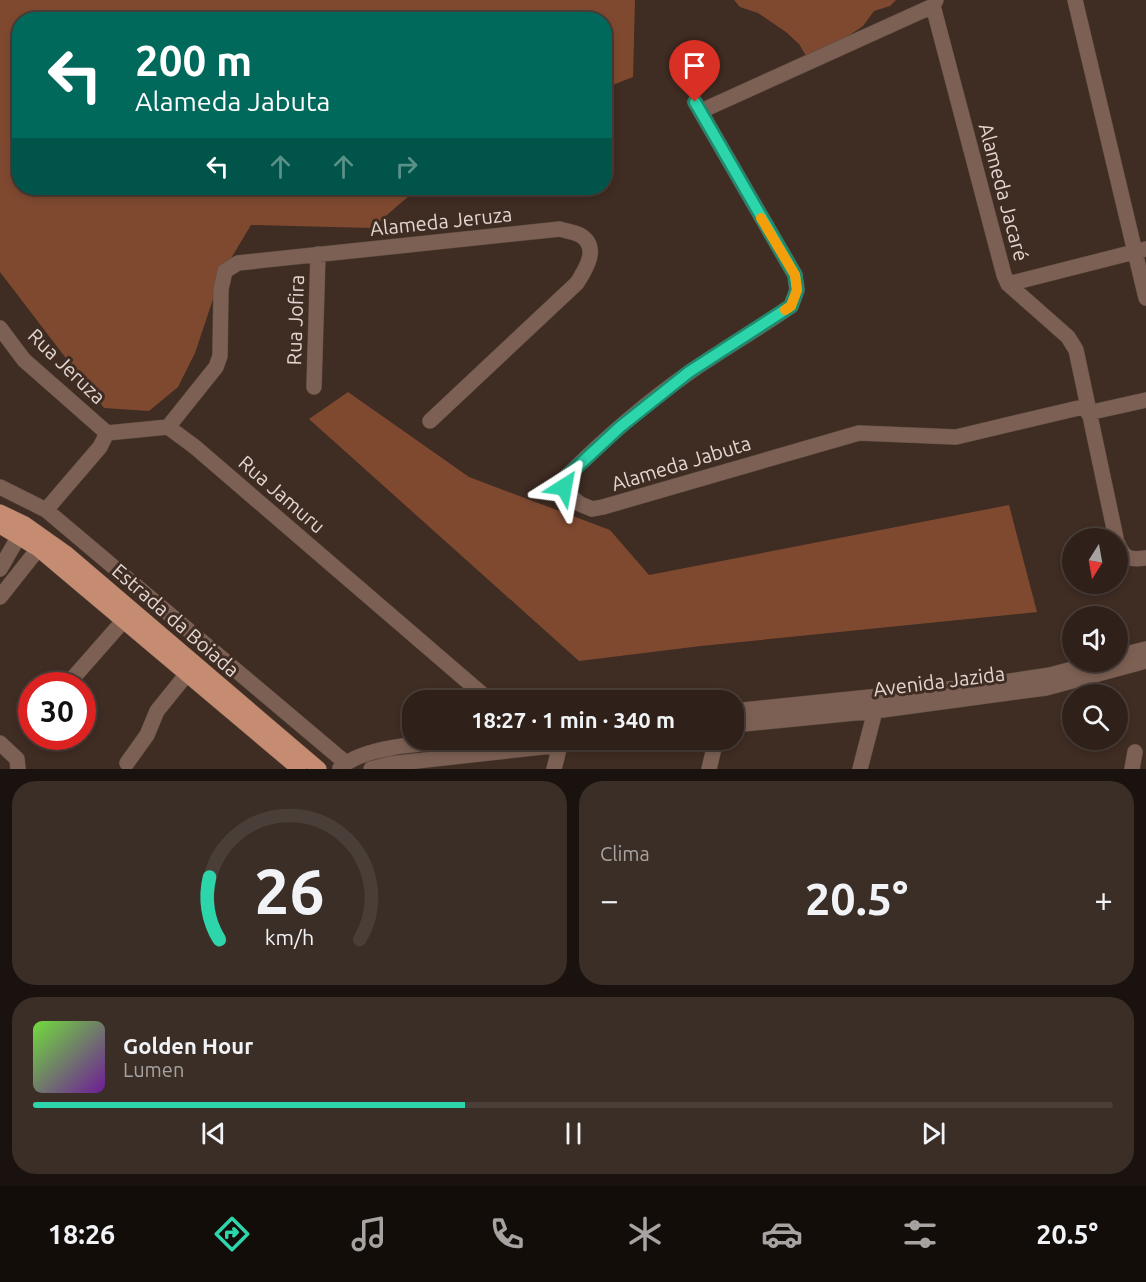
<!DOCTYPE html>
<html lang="pt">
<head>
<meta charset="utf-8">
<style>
	body { margin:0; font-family:Ubuntu,sans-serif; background:#3b2e27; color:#f1f3f6; height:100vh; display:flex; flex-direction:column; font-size:22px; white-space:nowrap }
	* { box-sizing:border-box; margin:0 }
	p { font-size:20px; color:#a7a3a2 }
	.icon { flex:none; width:33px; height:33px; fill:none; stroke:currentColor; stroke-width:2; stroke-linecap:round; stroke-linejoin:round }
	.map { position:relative; height:769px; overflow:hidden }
	.details { display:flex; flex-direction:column; gap:12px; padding:12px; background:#1a120e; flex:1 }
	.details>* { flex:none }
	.guide { position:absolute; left:12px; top:12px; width:600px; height:183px; border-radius:24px; box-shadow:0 3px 9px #0003,0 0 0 2px #4a3e39; background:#00695c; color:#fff; overflow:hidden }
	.needle { width:39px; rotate:191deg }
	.tools { position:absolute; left:1062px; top:528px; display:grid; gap:12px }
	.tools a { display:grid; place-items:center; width:66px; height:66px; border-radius:50%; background:#2f211a; box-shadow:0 3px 9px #0003,0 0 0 2px #4a3e39; font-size:30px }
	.speed { position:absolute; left:18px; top:672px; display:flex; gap:12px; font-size:30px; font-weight:700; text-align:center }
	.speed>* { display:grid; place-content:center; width:78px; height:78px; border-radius:50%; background:#2f211a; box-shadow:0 3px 9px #0003,0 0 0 2px #4a3e39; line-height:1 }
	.speed .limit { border:9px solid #d22; background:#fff; color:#111 }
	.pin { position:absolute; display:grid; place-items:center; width:51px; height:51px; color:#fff; margin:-62px -26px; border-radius:50% 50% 50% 0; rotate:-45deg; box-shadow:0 0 6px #0007 }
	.pin .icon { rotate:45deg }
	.me { position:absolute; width:66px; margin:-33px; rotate:34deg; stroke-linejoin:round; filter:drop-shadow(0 0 4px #0008) }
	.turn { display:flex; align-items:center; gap:21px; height:126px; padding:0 24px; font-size:27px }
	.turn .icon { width:78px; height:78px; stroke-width:2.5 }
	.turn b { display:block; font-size:42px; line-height:51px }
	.lanes { display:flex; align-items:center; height:57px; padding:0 24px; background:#0003; justify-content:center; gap:30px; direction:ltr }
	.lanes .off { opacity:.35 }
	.big { font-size:45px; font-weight:600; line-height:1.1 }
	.details .card { flex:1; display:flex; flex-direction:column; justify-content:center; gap:9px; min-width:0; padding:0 21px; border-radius:24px; background:#3b2e27 }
	.details .dial { align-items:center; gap:0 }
	.dial svg { height:156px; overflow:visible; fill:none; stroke:#4a3e39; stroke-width:7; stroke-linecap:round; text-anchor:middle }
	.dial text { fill:#f1f3f6; stroke:none }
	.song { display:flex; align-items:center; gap:18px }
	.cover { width:72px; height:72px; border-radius:9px; background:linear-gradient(135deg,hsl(100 70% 55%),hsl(280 70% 35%)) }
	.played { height:6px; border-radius:3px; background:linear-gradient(90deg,#2dd5ab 40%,#4a3e39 40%) }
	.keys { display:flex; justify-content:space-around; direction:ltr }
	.heat { display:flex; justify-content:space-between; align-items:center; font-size:33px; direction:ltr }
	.details .tiles { flex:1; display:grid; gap:12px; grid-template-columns:1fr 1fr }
	.card:last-child { grid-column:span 2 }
	.trip { position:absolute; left:402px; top:690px; width:342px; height:60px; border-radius:24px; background:#2f211a; box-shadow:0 3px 9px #0003,0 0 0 2px #4a3e39; font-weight:600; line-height:60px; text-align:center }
	.tab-bar { display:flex; height:96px; justify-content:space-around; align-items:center; background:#130d0a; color:#a7a3a2 }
	.tab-bar .icon { width:42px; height:42px }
	.tab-bar .on { color:#2dd5ab }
	.tab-bar b { font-size:27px; color:#f1f3f6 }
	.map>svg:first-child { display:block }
	.green { fill:#7f4930 }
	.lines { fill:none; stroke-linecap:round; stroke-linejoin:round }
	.minor-casing { stroke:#5d4b42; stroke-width:16 }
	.major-casing { stroke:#5d4b42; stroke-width:16 }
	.minor { stroke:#7c6053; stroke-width:15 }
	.major { stroke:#c58c72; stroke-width:15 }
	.route-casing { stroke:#1d8a6f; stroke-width:15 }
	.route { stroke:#2dd5ab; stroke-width:10 }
	.slow { stroke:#f59e0b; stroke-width:10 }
	.labels { text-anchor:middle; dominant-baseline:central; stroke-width:6; stroke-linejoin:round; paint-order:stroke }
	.street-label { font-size:20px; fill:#e3d6d0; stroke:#3f2c23 }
</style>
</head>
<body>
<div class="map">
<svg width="1146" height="769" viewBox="0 0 1146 769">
	<rect width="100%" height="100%" fill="#3f2c23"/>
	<path class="green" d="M0,0h635l-2,77 -28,11 -1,-68h-584v168h398l-46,40 -121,-3 -30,50 -26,78 -17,34 -29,24 -45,-3 -104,-136z
		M734,0h162l-6,6 -16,5 -11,15 -37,25 -18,8 -9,-15 -13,-12 -28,-19 -18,-6z
		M348,392l121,85 141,53 39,45 360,-70 28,107 -336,34 -122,15 -270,-242z"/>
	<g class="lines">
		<defs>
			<path id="minor" d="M1075,0l71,298
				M933,6l71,269 4,9 60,53 8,13 40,188
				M695,102l100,173 2,15 -6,16c-33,23 -68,43 -101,66 -46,32 -88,69 -127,108l5,14 12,10 12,5 11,-2 256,-74 97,4 131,-31
				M701,111l232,-105 3,-6
				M1008,284l138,-35
				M0,328l24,32 83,73
				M314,387l4,-133
				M1088,413l58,-13
				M168,427l48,-60 4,-11 1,-67 4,-18 13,-8 322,-34c6,2 14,3 20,6 20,12 6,34 -3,48l-147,138
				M107,433l61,-6 27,20 294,253
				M0,487l46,23 300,253
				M46,510l54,-63 7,-14
				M1118,544c6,15 12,16 28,14
				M0,569l19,-33
				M0,597l38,-48
				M1118,656l28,-7
				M66,686l58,-66
				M734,711l243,-25 73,-11 49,-13
				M734,725l141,-14 171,-23 100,-27
				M0,743l17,16 1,10
				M127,763l20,-28 10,-24 29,-36
				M340,768c28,-26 103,-25 142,-28
				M371,769l19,-5 215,-24
				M554,769l6,-24
				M709,769l7,-29
				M860,769l15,-58
				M1132,769l3,-17"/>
			<path id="major" d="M0,512l25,12 41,29 253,216
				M0,526l38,23 261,220"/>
		</defs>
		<use href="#minor" class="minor-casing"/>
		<use href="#major" class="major-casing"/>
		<use href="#minor" class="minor"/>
		<use href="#major" class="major"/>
	</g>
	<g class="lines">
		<defs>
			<path id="route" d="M564,487l-1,-7 57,-53 69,-55 102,-66 6,-16 -2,-15 -100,-173"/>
		</defs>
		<use href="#route" class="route-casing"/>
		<use href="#route" class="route"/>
		<path class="slow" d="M761,218l34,57 2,15 -6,16 -6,4"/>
	</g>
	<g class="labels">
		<g class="street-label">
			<text transform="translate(1004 192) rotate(75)">Alameda Jacaré</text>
			<text transform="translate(441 221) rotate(-6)">Alameda Jeruza</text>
			<text transform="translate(295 320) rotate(-88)">Rua Jofira</text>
			<text transform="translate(67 366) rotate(44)">Rua Jeruza</text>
			<text transform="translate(681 463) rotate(-17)">Alameda Jabuta</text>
			<text transform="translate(282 494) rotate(41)">Rua Jamuru</text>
			<text transform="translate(176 620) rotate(41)">Estrada da Boiada</text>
			<text transform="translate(939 681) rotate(-7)">Avenida Jazida</text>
		</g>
	</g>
</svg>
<div class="tools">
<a><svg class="needle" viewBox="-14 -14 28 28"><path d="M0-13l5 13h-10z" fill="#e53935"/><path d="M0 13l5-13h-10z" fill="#a7a3a2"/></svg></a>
<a><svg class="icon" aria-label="sound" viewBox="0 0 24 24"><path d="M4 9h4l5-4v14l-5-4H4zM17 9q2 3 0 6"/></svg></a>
<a><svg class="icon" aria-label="search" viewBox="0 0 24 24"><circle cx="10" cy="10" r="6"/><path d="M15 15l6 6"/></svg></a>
</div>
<div class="speed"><div class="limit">30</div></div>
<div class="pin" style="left:695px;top:102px;background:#d93025"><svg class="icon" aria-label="arrive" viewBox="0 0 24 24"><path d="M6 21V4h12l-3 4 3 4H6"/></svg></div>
<svg class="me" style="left:564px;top:487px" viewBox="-20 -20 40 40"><path d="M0-17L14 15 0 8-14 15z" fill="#2dd5ab" stroke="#fff" stroke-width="4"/></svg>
<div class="trip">18:27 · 1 min · 340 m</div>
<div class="guide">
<div class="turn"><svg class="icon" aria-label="left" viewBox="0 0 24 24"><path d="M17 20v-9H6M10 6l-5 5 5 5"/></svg><div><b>200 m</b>Alameda Jabuta</div></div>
<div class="lanes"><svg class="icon" aria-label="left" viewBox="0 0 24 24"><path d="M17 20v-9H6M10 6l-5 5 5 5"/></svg><svg class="icon off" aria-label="ahead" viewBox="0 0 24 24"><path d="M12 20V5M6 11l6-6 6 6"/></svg><svg class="icon off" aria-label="ahead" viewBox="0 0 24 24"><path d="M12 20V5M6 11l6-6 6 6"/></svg><svg class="icon off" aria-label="right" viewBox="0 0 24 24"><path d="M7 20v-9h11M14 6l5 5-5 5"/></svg></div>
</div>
</div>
<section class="details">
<div class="tiles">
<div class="card dial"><svg viewBox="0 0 100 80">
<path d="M14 69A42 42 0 1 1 86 69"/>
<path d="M14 69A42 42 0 0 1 9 37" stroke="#2dd5ab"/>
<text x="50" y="56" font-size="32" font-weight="700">26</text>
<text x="50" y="72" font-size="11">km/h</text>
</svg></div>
<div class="card"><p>Clima</p>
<div class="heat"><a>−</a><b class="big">20.5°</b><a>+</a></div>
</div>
<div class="card">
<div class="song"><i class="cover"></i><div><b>Golden Hour</b><p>Lumen</p></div></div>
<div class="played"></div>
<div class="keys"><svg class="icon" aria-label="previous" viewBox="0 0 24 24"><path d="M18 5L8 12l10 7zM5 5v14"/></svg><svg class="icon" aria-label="pause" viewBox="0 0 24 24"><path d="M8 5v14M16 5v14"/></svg><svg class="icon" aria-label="next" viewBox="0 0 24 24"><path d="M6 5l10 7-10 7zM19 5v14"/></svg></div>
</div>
</div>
</section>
<nav class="tab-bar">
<b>18:26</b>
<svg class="icon on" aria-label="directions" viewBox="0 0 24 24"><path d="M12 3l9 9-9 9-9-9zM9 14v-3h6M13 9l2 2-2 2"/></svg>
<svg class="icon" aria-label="music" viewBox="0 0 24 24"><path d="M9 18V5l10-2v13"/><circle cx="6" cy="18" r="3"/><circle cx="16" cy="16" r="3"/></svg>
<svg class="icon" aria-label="phone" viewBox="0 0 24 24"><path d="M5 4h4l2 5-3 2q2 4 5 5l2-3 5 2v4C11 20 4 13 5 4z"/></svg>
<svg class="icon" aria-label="climate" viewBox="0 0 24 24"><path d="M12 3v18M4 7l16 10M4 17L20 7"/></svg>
<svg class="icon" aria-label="car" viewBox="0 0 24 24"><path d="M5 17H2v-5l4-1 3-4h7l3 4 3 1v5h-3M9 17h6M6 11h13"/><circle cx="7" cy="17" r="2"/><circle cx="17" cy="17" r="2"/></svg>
<svg class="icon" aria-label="filters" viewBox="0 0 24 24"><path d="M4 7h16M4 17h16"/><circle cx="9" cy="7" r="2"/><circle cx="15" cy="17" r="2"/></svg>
<b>20.5°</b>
</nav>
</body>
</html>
